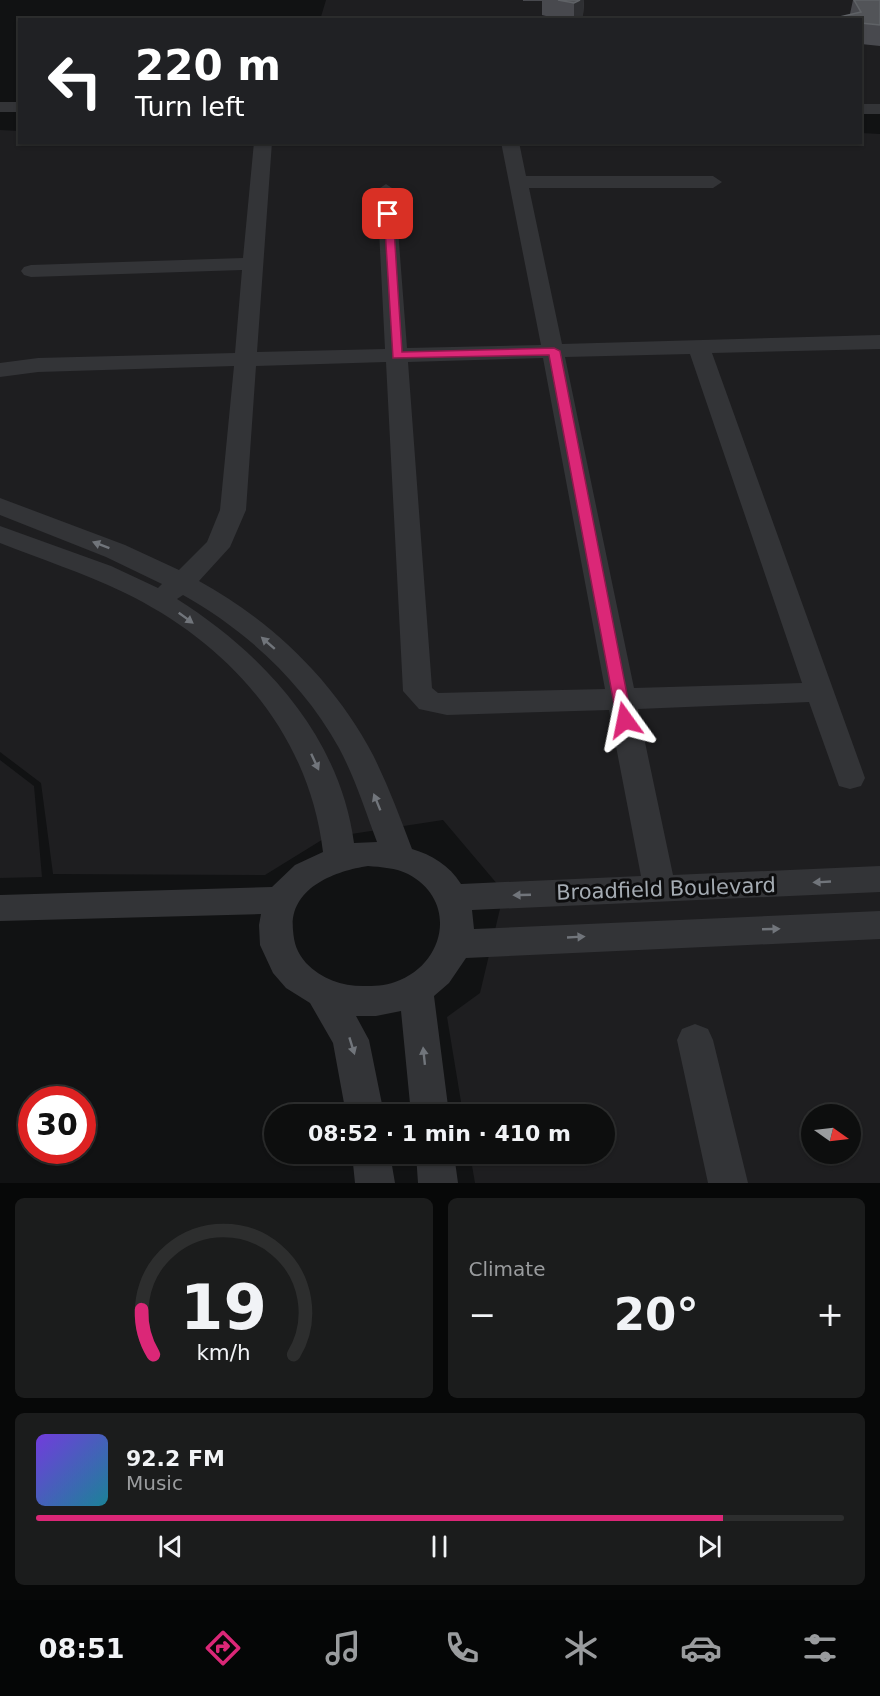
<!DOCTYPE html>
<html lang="en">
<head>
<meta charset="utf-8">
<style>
	body { margin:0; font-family:"DejaVu Sans",sans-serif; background:#1b1c1c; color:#f1f3f6; height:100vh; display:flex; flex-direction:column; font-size:22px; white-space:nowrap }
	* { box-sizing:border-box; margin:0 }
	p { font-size:20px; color:#9a9c9e }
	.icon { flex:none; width:33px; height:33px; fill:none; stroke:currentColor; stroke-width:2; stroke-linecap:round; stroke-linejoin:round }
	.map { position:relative; height:1183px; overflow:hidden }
	.sheet { display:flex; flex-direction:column; gap:15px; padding:15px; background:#070808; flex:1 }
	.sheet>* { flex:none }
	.banner { position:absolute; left:18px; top:18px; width:844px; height:126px; border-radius:0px; box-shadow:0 2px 4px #0004,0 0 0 2px #2d2e2e; background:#202124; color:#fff; overflow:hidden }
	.needle { width:39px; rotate:104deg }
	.fabs { position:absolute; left:801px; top:1104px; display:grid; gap:12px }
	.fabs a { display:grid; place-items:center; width:60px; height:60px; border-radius:50%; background:#0d0e0e; box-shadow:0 2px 4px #0004,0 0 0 2px #2d2e2e; font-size:30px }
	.speed { position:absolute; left:18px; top:1086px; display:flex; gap:12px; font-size:30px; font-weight:700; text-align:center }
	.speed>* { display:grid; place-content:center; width:78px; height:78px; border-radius:50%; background:#0d0e0e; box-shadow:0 2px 4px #0004,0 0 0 2px #2d2e2e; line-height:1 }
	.speed .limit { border:9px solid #d22; background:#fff; color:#111 }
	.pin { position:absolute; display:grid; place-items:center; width:51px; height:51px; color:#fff; margin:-26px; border-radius:12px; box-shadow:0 3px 9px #0006 }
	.me { position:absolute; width:66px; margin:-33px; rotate:348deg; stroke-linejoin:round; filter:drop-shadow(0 0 4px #0008) }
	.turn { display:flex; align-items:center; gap:21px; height:126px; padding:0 18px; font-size:27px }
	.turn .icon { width:78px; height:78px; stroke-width:2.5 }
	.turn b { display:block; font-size:42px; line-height:51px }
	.big { font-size:45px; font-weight:700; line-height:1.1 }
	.sheet .widget { flex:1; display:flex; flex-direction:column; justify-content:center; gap:9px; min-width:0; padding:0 21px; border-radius:9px; background:#1b1c1c }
	.sheet .dial { align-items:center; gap:0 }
	.dial svg { height:156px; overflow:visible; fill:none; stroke:#2d2e2e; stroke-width:7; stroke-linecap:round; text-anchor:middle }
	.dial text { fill:#f1f3f6; stroke:none }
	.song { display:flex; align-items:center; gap:18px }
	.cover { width:72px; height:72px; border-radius:9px; background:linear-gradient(135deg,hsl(260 70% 55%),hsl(190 70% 35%)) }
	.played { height:6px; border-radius:3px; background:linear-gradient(90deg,#db2777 85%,#2d2e2e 85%) }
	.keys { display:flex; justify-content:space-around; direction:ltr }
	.heat { display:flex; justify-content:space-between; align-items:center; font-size:33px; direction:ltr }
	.sheet .tiles { flex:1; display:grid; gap:15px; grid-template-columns:1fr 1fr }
	.widget:last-child { grid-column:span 2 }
	.trip { position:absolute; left:264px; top:1104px; width:351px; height:60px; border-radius:30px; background:#0d0e0e; box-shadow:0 2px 4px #0004,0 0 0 2px #2d2e2e; font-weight:700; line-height:60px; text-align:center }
	.menu { display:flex; height:96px; justify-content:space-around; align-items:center; background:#050606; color:#9a9c9e }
	.menu .icon { width:42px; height:42px }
	.menu .on { color:#db2777 }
	.menu b { font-size:27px; color:#f1f3f6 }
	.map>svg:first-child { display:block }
	.built { fill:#1e1e20; fill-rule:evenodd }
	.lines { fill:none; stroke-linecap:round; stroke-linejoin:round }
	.minor { fill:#333437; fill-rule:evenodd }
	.wall { fill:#48494e }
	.shaded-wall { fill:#2e2f32 }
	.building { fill:#525458; stroke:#5f6266; stroke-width:1.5 }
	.oneway { fill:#71757b }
	.route { fill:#db2777; stroke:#8e194d; stroke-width:1.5 }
	.labels { text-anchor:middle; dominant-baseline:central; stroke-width:6; stroke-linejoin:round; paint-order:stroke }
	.near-street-label { font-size:21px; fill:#a4abb2; stroke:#0d0d0e }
</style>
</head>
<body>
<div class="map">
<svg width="880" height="1183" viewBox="0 0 880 1183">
	<rect width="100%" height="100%" fill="#111213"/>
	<path class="built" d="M326,0h554v109h-19v-89h-541z
		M0,130l19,1 1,11h841v-9l19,1v1049h-405l-5,-29h134v-40h-141l-16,-97 33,-24 24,-101 -61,-72 -118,18 -60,37 -212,-1 -12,-91 -41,-31zM812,1114h38v40h-38z
		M0,760l34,26 8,91 -42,1z"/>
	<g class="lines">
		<path class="minor" d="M0,102h20v10h-20z
			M861,104h19v10h-19z
			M254,142h18l-15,210 128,-3 -8,-159 9,-6 9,6 12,158 134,-3 -40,-203h18l7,34h187l9,6 -9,6h-184l33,156 318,-9v14l-168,4 153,425 -4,8 -11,3 -11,-3 -30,-84 -171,7 35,166 207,-9v26l-408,18 2,19 406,-18v28l-414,19 -17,25 -15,13 15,118h-38l-10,-103 -25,5h-20l13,24 15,74h-38l-13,-71 -23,-40 -24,-15 -13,-15 -13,-28 -1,-20 2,-11 -261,7v-26l272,-8 23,-22 28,-13c-14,-119 -94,-209 -200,-260 -40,-19 -82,-33 -123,-49v-17l111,40 47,22 4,-4 -56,-27 -106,-42v-17l125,47 54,25 28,-28 13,-32 14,-144 -196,6 -38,5v-14l38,-5 197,-5 7,-83 -211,7 -7,-2 -3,-4 3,-4 7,-2 212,-7zM690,354l112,329 -168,5 -69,-331zM543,358l62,331 -167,4 -6,-5 -24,-326zM386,362l17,329 16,18 28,6 162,-5 32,166 -180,8c-12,-19 -29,-29 -49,-35 -12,-32 -24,-64 -39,-94 -39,-74 -101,-134 -174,-174l31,-34 16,-37 10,-144zM183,595c63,35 121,89 156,153 16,30 26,62 38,94l-23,1c-14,-106 -90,-189 -177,-244zM368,866c13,1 28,2 40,8 51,27 37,91 -13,108 -10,4 -21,4 -32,4 -21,0 -42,-7 -57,-23 -9,-11 -12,-19 -13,-33 -4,-42 42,-59 75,-64z
			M695,1024l13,5 5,11 35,143h-40l-31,-143 5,-11z
			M352,1154h38l5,29h-40z
			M416,1154h38l4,29h-40z"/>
	</g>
	<path class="wall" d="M523,0h61l-1,15 -6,5h-15l-20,-5v-14h-19z
		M853,0h27v46l-19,-2v-24l-11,-6z"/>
	<path class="shaded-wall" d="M580,0h4l-1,15 -6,5h-3v-17z"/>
	<path class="building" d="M558,0h22l-6,3z
		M854,0h26v25l-19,-2v-3h-26v-2l26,-6z"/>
	<defs><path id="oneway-solid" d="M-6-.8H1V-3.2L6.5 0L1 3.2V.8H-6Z" transform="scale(1.5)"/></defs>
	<g class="oneway">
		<use href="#oneway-solid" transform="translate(101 545) rotate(-159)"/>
		<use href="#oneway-solid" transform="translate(186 618) rotate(36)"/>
		<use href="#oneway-solid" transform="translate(268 643) rotate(-139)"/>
		<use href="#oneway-solid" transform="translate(315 762) rotate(65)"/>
		<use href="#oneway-solid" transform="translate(377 802) rotate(-112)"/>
		<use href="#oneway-solid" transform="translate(822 882) rotate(177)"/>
		<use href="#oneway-solid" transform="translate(522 895) rotate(178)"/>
		<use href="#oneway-solid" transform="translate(771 929) rotate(-2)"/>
		<use href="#oneway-solid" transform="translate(576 937) rotate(-3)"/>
		<use href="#oneway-solid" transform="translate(352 1046) rotate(73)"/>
		<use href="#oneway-solid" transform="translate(424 1056) rotate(-96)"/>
	</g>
	<path class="route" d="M384,212l9,2 9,138 152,-4 6,3 72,369 -2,4 -5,1 -8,-5 -68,-365 -156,3z"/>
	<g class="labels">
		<g class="near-street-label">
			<text transform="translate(666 889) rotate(-2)">Broadfield Boulevard</text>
		</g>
	</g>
</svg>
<div class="fabs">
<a><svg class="needle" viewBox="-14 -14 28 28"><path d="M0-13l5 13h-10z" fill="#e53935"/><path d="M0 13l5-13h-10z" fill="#9a9c9e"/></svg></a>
</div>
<div class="speed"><div class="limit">30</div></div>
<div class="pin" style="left:388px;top:214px;background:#d93025"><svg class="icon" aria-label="arrive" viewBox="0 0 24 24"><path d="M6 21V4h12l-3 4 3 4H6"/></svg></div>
<svg class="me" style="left:625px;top:720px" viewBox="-20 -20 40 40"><path d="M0-17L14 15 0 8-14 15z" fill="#db2777" stroke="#fff" stroke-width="4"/></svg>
<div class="trip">08:52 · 1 min · 410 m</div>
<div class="banner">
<div class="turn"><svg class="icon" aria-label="left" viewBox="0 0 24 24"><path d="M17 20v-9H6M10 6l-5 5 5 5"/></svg><div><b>220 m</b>Turn left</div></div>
</div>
</div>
<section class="sheet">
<div class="tiles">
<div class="widget dial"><svg viewBox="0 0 100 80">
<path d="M14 69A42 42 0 1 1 86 69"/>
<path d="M14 69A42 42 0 0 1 8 46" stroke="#db2777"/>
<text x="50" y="56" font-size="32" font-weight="700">19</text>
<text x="50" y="72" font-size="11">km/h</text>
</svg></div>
<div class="widget"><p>Climate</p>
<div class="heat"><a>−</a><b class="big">20°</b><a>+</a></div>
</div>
<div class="widget">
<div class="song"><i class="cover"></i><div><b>92.2 FM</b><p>Music</p></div></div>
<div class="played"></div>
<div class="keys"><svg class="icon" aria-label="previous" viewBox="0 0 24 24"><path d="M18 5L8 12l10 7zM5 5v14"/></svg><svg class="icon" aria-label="pause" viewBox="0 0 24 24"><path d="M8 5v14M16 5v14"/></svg><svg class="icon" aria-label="next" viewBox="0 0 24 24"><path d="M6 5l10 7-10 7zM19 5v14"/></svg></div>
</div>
</div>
</section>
<nav class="menu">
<b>08:51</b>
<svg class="icon on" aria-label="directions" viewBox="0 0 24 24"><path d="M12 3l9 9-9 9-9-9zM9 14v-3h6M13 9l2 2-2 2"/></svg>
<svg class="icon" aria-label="music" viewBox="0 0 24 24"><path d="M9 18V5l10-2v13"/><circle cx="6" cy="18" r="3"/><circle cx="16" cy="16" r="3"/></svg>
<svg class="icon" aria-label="phone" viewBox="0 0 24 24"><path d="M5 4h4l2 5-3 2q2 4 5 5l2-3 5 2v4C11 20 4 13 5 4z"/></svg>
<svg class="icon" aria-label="climate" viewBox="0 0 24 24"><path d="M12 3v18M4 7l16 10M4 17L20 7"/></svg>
<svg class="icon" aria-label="car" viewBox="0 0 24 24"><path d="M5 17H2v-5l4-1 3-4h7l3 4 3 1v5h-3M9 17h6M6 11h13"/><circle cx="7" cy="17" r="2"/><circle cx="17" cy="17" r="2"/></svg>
<svg class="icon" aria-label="filters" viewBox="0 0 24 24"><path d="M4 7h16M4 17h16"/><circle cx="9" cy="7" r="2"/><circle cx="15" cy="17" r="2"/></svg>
</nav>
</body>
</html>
